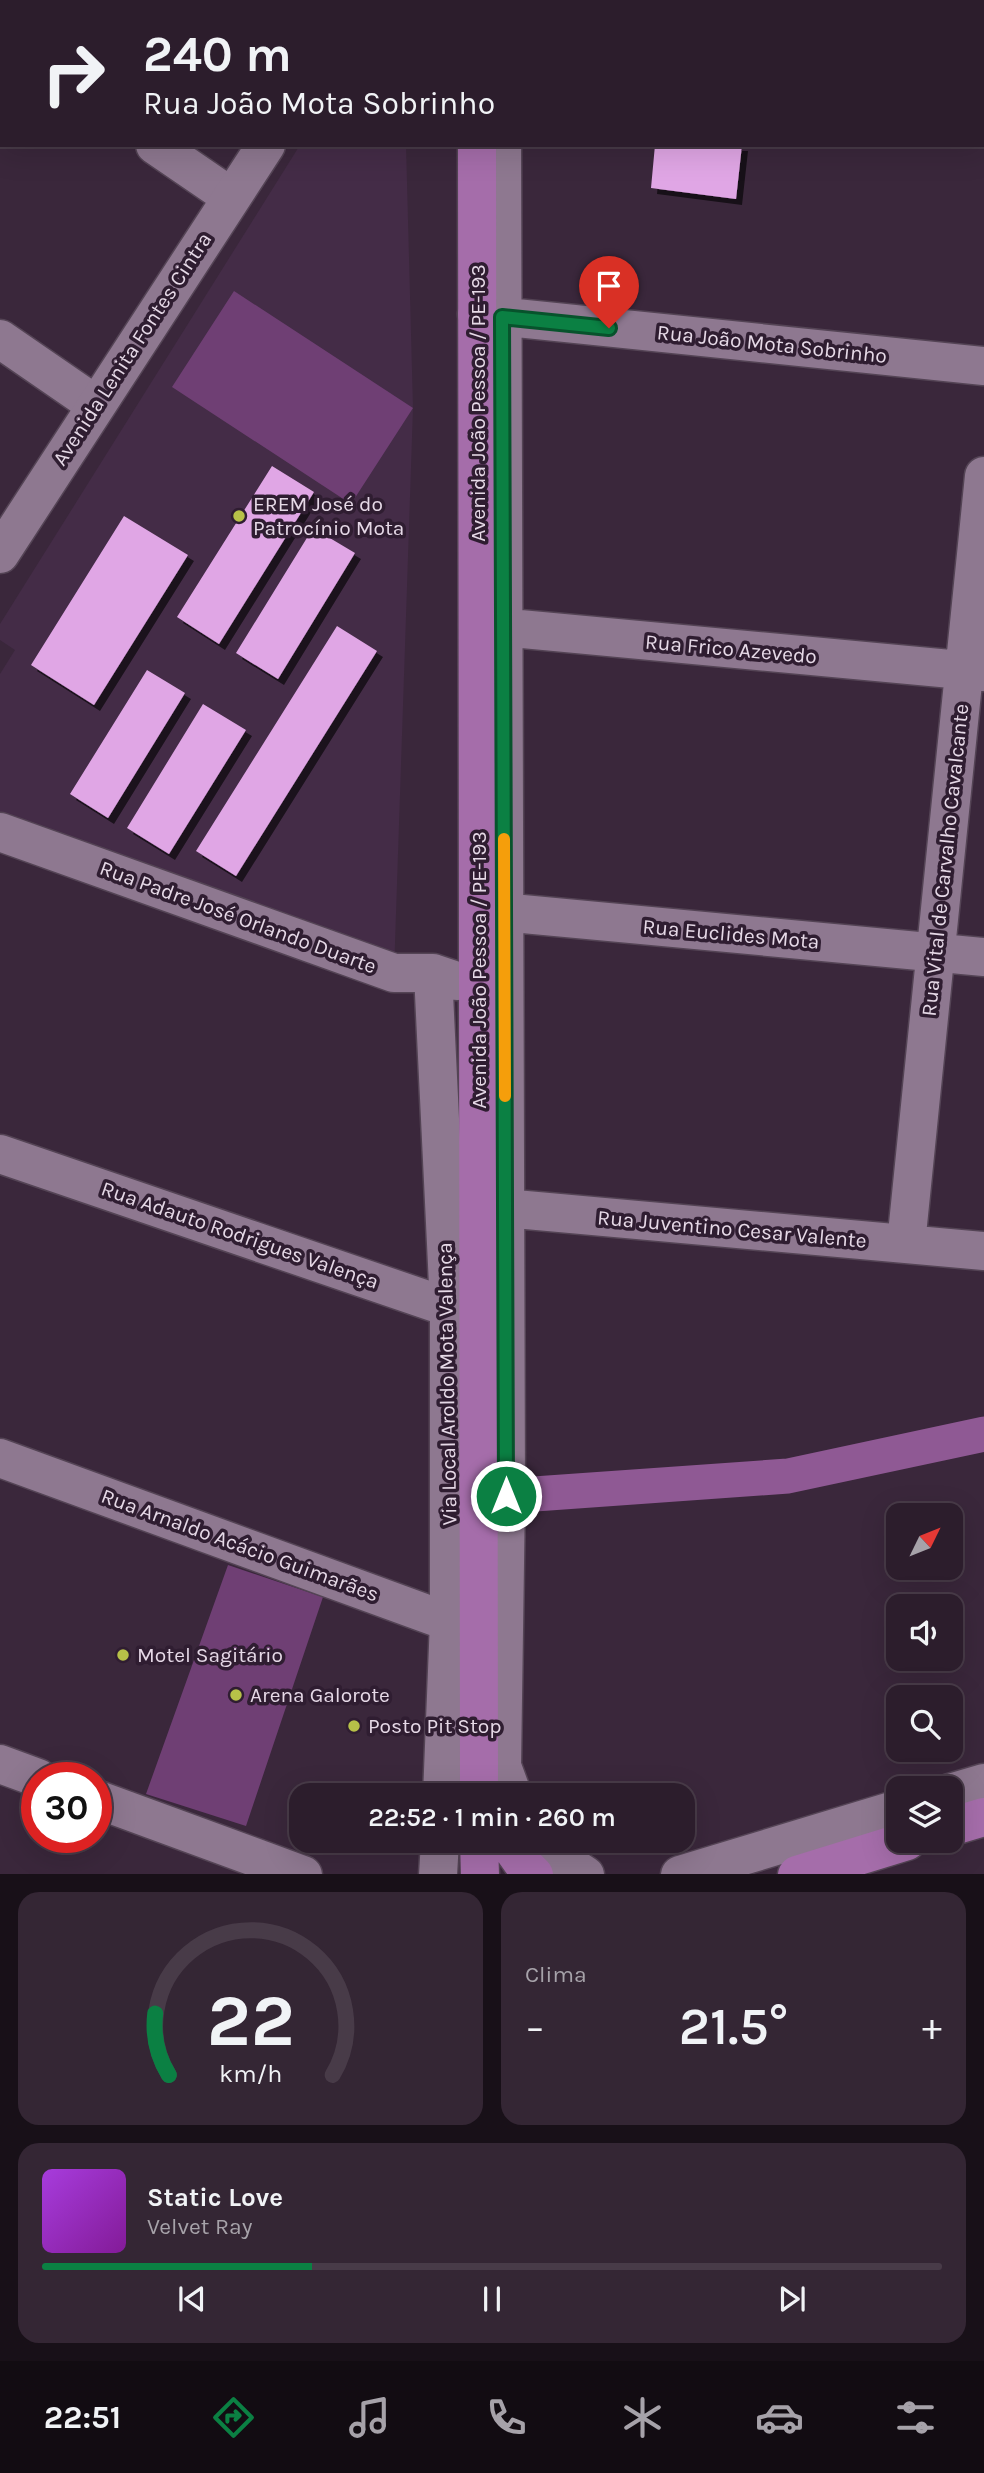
<!DOCTYPE html>
<html lang="pt">
<head>
<meta charset="utf-8">
<style>
	body { margin:0; font-family:Karla,sans-serif; background:#342634; color:#f1f3f6; height:100vh; display:flex; flex-direction:column; font-size:26px; white-space:nowrap }
	* { box-sizing:border-box; margin:0 }
	p { font-size:23px; color:#a6a2a9 }
	.icon { flex:none; width:38px; height:38px; fill:none; stroke:currentColor; stroke-width:2; stroke-linecap:round; stroke-linejoin:round }
	.map { position:relative; height:1874px; overflow:hidden }
	.side { display:flex; flex-direction:column; gap:18px; padding:18px; background:#181018; flex:1 }
	.side>* { flex:none }
	.guide { position:absolute; left:0px; top:0px; width:985px; height:147px; box-shadow:0 7px 28px #0002,0 0 0 2px #483b48; background:#2c1d2c; color:#f1f3f6; overflow:hidden }
	.needle { width:46px; rotate:47deg }
	.controls { position:absolute; left:886px; top:1503px; display:grid; gap:14px }
	.controls a { display:grid; place-items:center; width:77px; height:77px; border-radius:14px; background:#2c1d2c; box-shadow:0 7px 28px #0002,0 0 0 2px #483b48; font-size:35px }
	.speed { position:absolute; left:21px; top:1762px; display:flex; gap:14px; font-size:35px; font-weight:700; text-align:center }
	.speed>* { display:grid; place-content:center; width:91px; height:91px; border-radius:50%; background:#2c1d2c; box-shadow:0 7px 28px #0002,0 0 0 2px #483b48; line-height:1 }
	.speed .limit { border:10px solid #d22; background:#fff; color:#111 }
	.pin { position:absolute; display:grid; place-items:center; width:60px; height:60px; color:#fff; margin:-72px -30px; border-radius:50% 50% 50% 0; rotate:-45deg; box-shadow:0 0 7px #0007 }
	.pin .icon { rotate:45deg }
	.me { position:absolute; width:77px; margin:-38px; rotate:0deg; stroke-linejoin:round; filter:drop-shadow(0 0 5px #0008) }
	.turn { display:flex; align-items:center; gap:24px; height:147px; padding:0 28px; font-size:32px }
	.turn .icon { width:91px; height:91px; stroke-width:2.5 }
	.turn b { display:block; font-size:49px; line-height:60px }
	.big { font-size:52px; font-weight:600; line-height:1.1 }
	.side .widget { flex:1; display:flex; flex-direction:column; justify-content:center; gap:10px; min-width:0; padding:0 24px; border-radius:21px; background:#342634 }
	.side .dial { align-items:center; gap:0 }
	.dial svg { height:182px; overflow:visible; fill:none; stroke:#483b48; stroke-width:7; stroke-linecap:round; text-anchor:middle }
	.dial text { fill:#f1f3f6; stroke:none }
	.song { display:flex; align-items:center; gap:21px }
	.cover { width:84px; height:84px; border-radius:10px; background:linear-gradient(135deg,hsl(280 70% 55%),hsl(290 70% 35%)) }
	.played { height:7px; border-radius:4px; background:linear-gradient(90deg,#0b8043 30%,#483b48 30%) }
	.keys { display:flex; justify-content:space-around; direction:ltr }
	.heat { display:flex; justify-content:space-between; align-items:center; font-size:38px; direction:ltr }
	.side .tiles { flex:1; display:grid; gap:18px; grid-template-columns:1fr 1fr }
	.widget:last-child { grid-column:span 2 }
	.trip { position:absolute; left:289px; top:1783px; width:406px; height:70px; border-radius:21px; background:#2c1d2c; box-shadow:0 7px 28px #0002,0 0 0 2px #483b48; font-weight:600; line-height:70px; text-align:center }
	.tabs { display:flex; height:112px; justify-content:space-around; align-items:center; background:#120c12; color:#a6a2a9 }
	.tabs .icon { width:49px; height:49px }
	.tabs .current { color:#0b8043 }
	.tabs b { font-size:32px; color:#f1f3f6 }
	.map>svg:first-child { display:block }
	.built { fill:#442c47 }
	.green { fill:#6f3f74 }
	.lines { fill:none; stroke-linecap:round; stroke-linejoin:round }
	.canal { stroke:#8f5994; stroke-width:35 }
	.building { fill:#e0a6e5; filter:url(#shadow) }
	.street-casing { stroke:#544455; stroke-width:41 }
	.secondary-casing { stroke:#544455; stroke-width:41 }
	.primary-casing { stroke:#544455; stroke-width:41 }
	.street { stroke:#8e7890; stroke-width:38 }
	.secondary { stroke:#8e7890; stroke-width:38 }
	.primary { stroke:#a56daa; stroke-width:38 }
	.route-casing { stroke:#07532c; stroke-width:18 }
	.route { stroke:#0b8043; stroke-width:12 }
	.slow { stroke:#f59e0b; stroke-width:12 }
	.poi-dot { fill:#b7c148; stroke:#2f1d31; stroke-width:2.5 }
	.labels { text-anchor:middle; dominant-baseline:central; stroke-width:7; stroke-linejoin:round; paint-order:stroke }
	.street-label { font-size:21px; fill:#e6d9e7; stroke:#2f1d31 }
	.poi-label { font-size:21px; fill:#e6d9e7; stroke:#2f1d31; text-anchor:start }
</style>
</head>
<body>
<div class="map">
<svg width="984" height="1875" viewBox="0 0 984 1875">
	<defs>
		<filter id="shadow"><feDropShadow dx="6" dy="6" stdDeviation="0" flood-color="#0009"/></filter>
	</defs>
	<rect width="100%" height="100%" fill="#3a273b"/>
	<path class="built" d="M300,145h106l7,263 -19,565 -394,-152v-147l15,-24 -15,-10v-16z"/>
	<path class="green" d="M234,291l179,117 -62,96 -179,-117z
		M228,1565l95,32 -77,229 -100,-32z"/>
	<g class="lines">
		<path class="canal" d="M506,1496l282,-20 196,-42"/>
	</g>
	<path class="building" d="M655,145h87l-6,54 -85,-11z
		M272,466l42,26 -95,152 -42,-27z
		M124,516l64,39 -94,150 -63,-40z
		M313,528l42,25 -77,126 -42,-26z
		M337,626l40,25 -141,225 -40,-25z
		M147,670l38,23 -77,125 -38,-24z
		M203,704l43,26 -77,124 -42,-26z"/>
	<g class="lines">
		<defs>
			<path id="street" d="M501,0v2
				M0,41l2,1
				M155,145l76,52
				M502,145l4,1351 -4,270 11,30
				M477,314l507,52
				M0,339l96,66
				M478,625l506,47
				M0,832l394,141h39l24,8
				M479,910l505,47
				M433,973l16,333v315l-7,175
				M0,1154l471,161
				M481,1206l503,45
				M906,1244l78,-768
				M0,1458l471,172
				M0,1764l38,14
				M950,1793l34,-10
				M96,1799l207,76
				M539,1841l5,7 41,27
				M438,1875l2,-34
				M680,1875l218,-66"/>
			<path id="secondary" d="M396,0l8,2
				M362,2l1,-2
				M0,554l266,-409"/>
			<path id="primary" d="M477,0v2
				M477,145l2,1651
				M950,1827l34,-10
				M479,1841l1,34
				M507,1841l17,24 10,10
				M797,1875l110,-34"/>
		</defs>
		<use href="#street" class="street-casing"/>
		<use href="#secondary" class="secondary-casing"/>
		<use href="#primary" class="primary-casing"/>
		<use href="#street" class="street"/>
		<use href="#secondary" class="secondary"/>
		<use href="#primary" class="primary"/>
	</g>
	<g class="lines">
		<defs>
			<path id="route" d="M506,1496l-4,-1179 107,11"/>
		</defs>
		<use href="#route" class="route-casing"/>
		<use href="#route" class="route"/>
		<path class="slow" d="M504,839l1,257"/>
	</g>
	<g class="poi-dot">
		<circle cx="239" cy="516" r="7"/>
		<circle cx="123" cy="1655" r="7"/>
		<circle cx="236" cy="1695" r="7"/>
		<circle cx="354" cy="1726" r="7"/>
	</g>
	<g class="labels">
		<g class="street-label">
			<text transform="translate(772 344) rotate(6)">Rua João Mota Sobrinho</text>
			<text transform="translate(132 349) rotate(-57)">Avenida Lenita Fontes Cintra</text>
			<text transform="translate(478 403) rotate(-90)">Avenida João Pessoa / PE-193</text>
			<text transform="translate(731 649) rotate(5)">Rua Frico Azevedo</text>
			<text transform="translate(945 860) rotate(-84)">Rua Vital de Carvalho Cavalcante</text>
			<text transform="translate(238 917) rotate(20)">Rua Padre José Orlando Duarte</text>
			<text transform="translate(731 934) rotate(5)">Rua Euclides Mota</text>
			<text transform="translate(479 970) rotate(-90)">Avenida João Pessoa / PE-193</text>
			<text transform="translate(732 1229) rotate(5)">Rua Juventino Cesar Valente</text>
			<text transform="translate(240 1235) rotate(19)">Rua Adauto Rodrigues Valença</text>
			<text transform="translate(447 1384) rotate(-91)">Via Local Aroldo Mota Valença</text>
			<text transform="translate(240 1545) rotate(20)">Rua Arnaldo Acácio Guimarães</text>
		</g>
		<g class="poi-label">
			<text x="253" y="504">EREM José do<tspan x="253" dy="24">Patrocínio Mota</tspan></text>
			<text x="137" y="1655">Motel Sagitário</text>
			<text x="250" y="1695">Arena Galorote</text>
			<text x="368" y="1726">Posto Pit Stop</text>
		</g>
	</g>
</svg>
<div class="controls">
<a><svg class="needle" viewBox="-14 -14 28 28"><path d="M0-13l5 13h-10z" fill="#e53935"/><path d="M0 13l5-13h-10z" fill="#a6a2a9"/></svg></a>
<a><svg class="icon" aria-label="sound" viewBox="0 0 24 24"><path d="M4 9h4l5-4v14l-5-4H4zM17 9q2 3 0 6"/></svg></a>
<a><svg class="icon" aria-label="search" viewBox="0 0 24 24"><circle cx="10" cy="10" r="6"/><path d="M15 15l6 6"/></svg></a>
<a><svg class="icon" aria-label="layers" viewBox="0 0 24 24"><path d="M12 4l9 5-9 5-9-5zM3 14l9 5 9-5"/></svg></a>
</div>
<div class="speed"><div class="limit">30</div></div>
<div class="pin" style="left:609px;top:328px;background:#d93025"><svg class="icon" aria-label="arrive" viewBox="0 0 24 24"><path d="M6 21V4h12l-3 4 3 4H6"/></svg></div>
<svg class="me" style="left:506px;top:1496px" viewBox="-20 -20 40 40"><circle r="17" fill="#0b8043" stroke="#fff" stroke-width="3"/><path d="M0-11L8 9 0 5-8 9z" fill="#fff"/></svg>
<div class="trip">22:52 · 1 min · 260 m</div>
<div class="guide">
<div class="turn"><svg class="icon" aria-label="right" viewBox="0 0 24 24"><path d="M7 20v-9h11M14 6l5 5-5 5"/></svg><div><b>240 m</b>Rua João Mota Sobrinho</div></div>
</div>
</div>
<section class="side">
<div class="tiles">
<div class="widget dial"><svg viewBox="0 0 100 80">
<path d="M14 69A42 42 0 1 1 86 69"/>
<path d="M14 69A42 42 0 0 1 8 42" stroke="#0b8043"/>
<text x="50" y="56" font-size="32" font-weight="700">22</text>
<text x="50" y="72" font-size="11">km/h</text>
</svg></div>
<div class="widget"><p>Clima</p>
<div class="heat"><a>−</a><b class="big">21.5°</b><a>+</a></div>
</div>
<div class="widget">
<div class="song"><i class="cover"></i><div><b>Static Love</b><p>Velvet Ray</p></div></div>
<div class="played"></div>
<div class="keys"><svg class="icon" aria-label="previous" viewBox="0 0 24 24"><path d="M18 5L8 12l10 7zM5 5v14"/></svg><svg class="icon" aria-label="pause" viewBox="0 0 24 24"><path d="M8 5v14M16 5v14"/></svg><svg class="icon" aria-label="next" viewBox="0 0 24 24"><path d="M6 5l10 7-10 7zM19 5v14"/></svg></div>
</div>
</div>
</section>
<nav class="tabs">
<b>22:51</b>
<svg class="icon current" aria-label="directions" viewBox="0 0 24 24"><path d="M12 3l9 9-9 9-9-9zM9 14v-3h6M13 9l2 2-2 2"/></svg>
<svg class="icon" aria-label="music" viewBox="0 0 24 24"><path d="M9 18V5l10-2v13"/><circle cx="6" cy="18" r="3"/><circle cx="16" cy="16" r="3"/></svg>
<svg class="icon" aria-label="phone" viewBox="0 0 24 24"><path d="M5 4h4l2 5-3 2q2 4 5 5l2-3 5 2v4C11 20 4 13 5 4z"/></svg>
<svg class="icon" aria-label="climate" viewBox="0 0 24 24"><path d="M12 3v18M4 7l16 10M4 17L20 7"/></svg>
<svg class="icon" aria-label="car" viewBox="0 0 24 24"><path d="M5 17H2v-5l4-1 3-4h7l3 4 3 1v5h-3M9 17h6M6 11h13"/><circle cx="7" cy="17" r="2"/><circle cx="17" cy="17" r="2"/></svg>
<svg class="icon" aria-label="filters" viewBox="0 0 24 24"><path d="M4 7h16M4 17h16"/><circle cx="9" cy="7" r="2"/><circle cx="15" cy="17" r="2"/></svg>
</nav>
</body>
</html>
